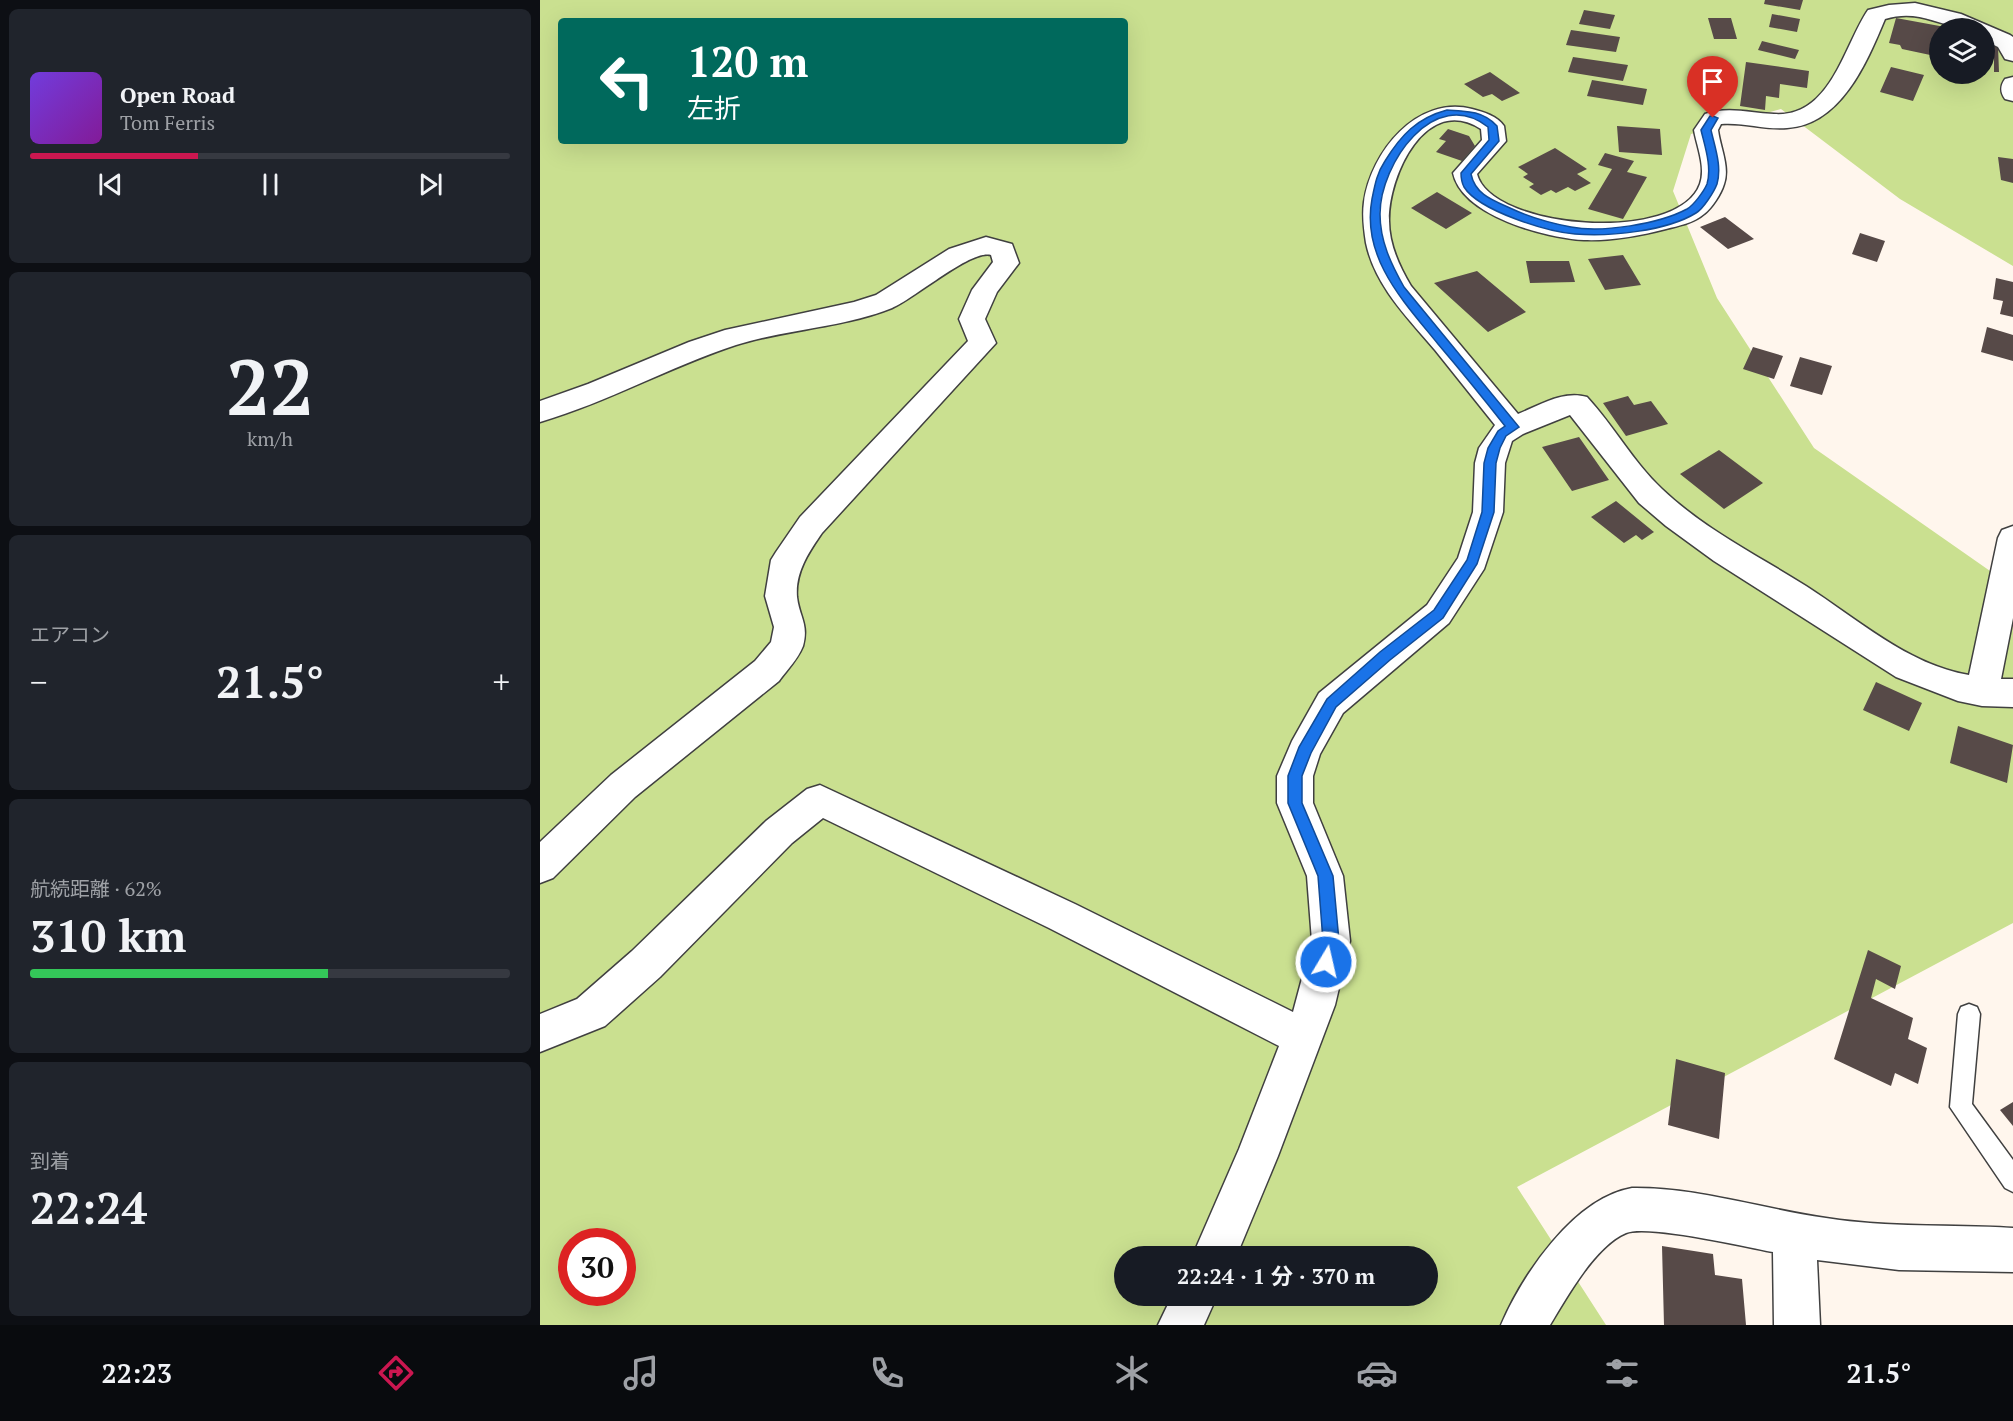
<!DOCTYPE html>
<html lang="ja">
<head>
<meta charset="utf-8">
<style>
	body { margin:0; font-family:"PT Serif","Noto Sans JP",serif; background:#20242c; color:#f1f3f6; height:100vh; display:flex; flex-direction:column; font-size:22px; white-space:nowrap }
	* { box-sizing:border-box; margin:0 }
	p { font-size:20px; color:#9ea1a6 }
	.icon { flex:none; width:33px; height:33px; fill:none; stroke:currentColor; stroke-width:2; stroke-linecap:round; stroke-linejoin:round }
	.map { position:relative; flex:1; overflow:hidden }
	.sheet { display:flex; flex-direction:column; gap:9px; padding:9px; background:#0d0f14; width:540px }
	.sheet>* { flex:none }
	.guide { position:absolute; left:18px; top:18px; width:570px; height:126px; border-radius:6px; box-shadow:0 6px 24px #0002; background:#00695c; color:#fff; overflow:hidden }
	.tools { position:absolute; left:1389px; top:18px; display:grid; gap:12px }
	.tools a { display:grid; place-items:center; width:66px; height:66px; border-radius:50%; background:#171b24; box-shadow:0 6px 24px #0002; font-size:30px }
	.speed { position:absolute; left:18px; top:1228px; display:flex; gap:12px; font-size:30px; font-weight:700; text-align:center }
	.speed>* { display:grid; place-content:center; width:78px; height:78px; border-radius:50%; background:#171b24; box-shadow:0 6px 24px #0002; line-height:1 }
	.speed .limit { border:9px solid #d22; background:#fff; color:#111 }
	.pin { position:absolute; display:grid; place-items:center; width:51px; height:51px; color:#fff; margin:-62px -26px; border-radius:50% 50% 50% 0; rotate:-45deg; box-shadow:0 0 6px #0007 }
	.pin .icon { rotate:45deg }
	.me { position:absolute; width:66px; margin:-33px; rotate:9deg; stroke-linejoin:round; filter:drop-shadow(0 0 4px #0008) }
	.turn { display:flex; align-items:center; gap:21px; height:126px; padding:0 30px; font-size:27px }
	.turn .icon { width:78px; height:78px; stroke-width:2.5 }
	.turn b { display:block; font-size:42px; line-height:51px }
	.big { font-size:45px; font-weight:700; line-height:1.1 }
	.sheet .tile { flex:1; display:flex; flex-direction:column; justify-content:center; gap:9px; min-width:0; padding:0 21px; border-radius:9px; background:#20242c }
	.sheet .dial { align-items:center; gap:0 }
	.dial b { font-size:78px; line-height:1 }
	.song { display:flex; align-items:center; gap:18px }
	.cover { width:72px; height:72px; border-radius:9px; background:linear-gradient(135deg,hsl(260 70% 55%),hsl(290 70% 35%)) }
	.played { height:6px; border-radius:3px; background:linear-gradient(90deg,#cb1750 35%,#363941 35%) }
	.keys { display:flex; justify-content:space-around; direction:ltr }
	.heat { display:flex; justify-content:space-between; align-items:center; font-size:33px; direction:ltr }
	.charge { height:9px; border-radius:4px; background:linear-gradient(90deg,#34c759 62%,#363941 0) }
	.trip { position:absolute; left:574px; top:1246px; width:324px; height:60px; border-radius:30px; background:#171b24; box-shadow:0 6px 24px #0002; font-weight:700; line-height:60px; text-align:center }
	.tab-bar { display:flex; height:96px; justify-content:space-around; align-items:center; background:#090b0e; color:#9ea1a6 }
	.tab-bar .icon { width:42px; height:42px }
	.tab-bar .on { color:#cb1750 }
	.tab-bar b { font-size:27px; color:#f1f3f6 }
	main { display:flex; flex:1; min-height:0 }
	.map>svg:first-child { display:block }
	.forest { fill:#cae090; fill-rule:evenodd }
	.building { fill:#574a48 }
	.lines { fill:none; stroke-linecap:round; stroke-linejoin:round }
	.lane-casing { stroke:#404040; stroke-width:3 }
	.street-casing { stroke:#404040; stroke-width:3 }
	.lane { fill:#fff; fill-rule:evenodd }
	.street { fill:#fff; fill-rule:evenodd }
	.route { fill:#1a73e8; stroke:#114b97; stroke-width:1.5 }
</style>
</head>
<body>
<main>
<section class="sheet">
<div class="tile">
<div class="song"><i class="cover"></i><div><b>Open Road</b><p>Tom Ferris</p></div></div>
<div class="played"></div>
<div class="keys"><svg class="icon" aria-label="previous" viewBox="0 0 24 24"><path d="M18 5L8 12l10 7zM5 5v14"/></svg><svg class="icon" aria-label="pause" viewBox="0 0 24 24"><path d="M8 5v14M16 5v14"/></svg><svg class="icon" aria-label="next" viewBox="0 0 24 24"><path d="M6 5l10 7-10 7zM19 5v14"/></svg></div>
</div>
<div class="tile dial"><b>22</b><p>km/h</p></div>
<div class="tile"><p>エアコン</p>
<div class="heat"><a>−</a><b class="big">21.5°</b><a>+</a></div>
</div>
<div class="tile"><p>航続距離 · 62%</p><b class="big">310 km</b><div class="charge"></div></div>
<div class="tile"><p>到着</p><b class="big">22:24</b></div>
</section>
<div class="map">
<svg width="1473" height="1325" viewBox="0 0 1473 1325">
	<rect width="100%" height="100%" fill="#fff6ed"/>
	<path class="forest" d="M0,0h1473v266l-113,-67 -119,-90 -90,25 -18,57 44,107 97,150 199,139v336l-496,264 89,138h-1066zM21,21h564v120h-564zM1400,28h44v46h-44zM32,1242h50v51h-50zM585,1257h303v39h-303z"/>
	<path class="building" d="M1225,0h38l-3,10 -36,-6z
		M1044,10l31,5 -5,14 -31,-5z
		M1232,14l28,5 -3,13 -28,-5z
		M1168,18h23l6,21h-23z
		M1356,18l49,9 -5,1 -5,28 -33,-7 -2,-4 -11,-2z
		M1031,30l49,7 -4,15 -50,-7z
		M1444,40l14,6 1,26h-5v-16l-10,-1z
		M1222,41l37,9 -4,9 -37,-9z
		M1033,57l55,8 -5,16 -55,-9z
		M1206,62l63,9 -2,17 -27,-4 -1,14 -13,-2 -1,14 -25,-4z
		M1351,67l33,8 -11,26 -33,-9z
		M950,72l30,21 -18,8 -10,-7 -9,3 -19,-13z
		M1052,80l55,9 -4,16 -56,-9z
		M1077,126l43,3 2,26 -43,-3z
		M908,129l21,7 6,10 -13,15 -26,-9 10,-11 -7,-2z
		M1015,148l32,21 -10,5 14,9 -16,8 -7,-4 -12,6 -5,-3 -10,5 -12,-8 5,-3 -11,-7 5,-3 -10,-7z
		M1065,153l29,8 -7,11 20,5 -24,42 -35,-10 24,-40 -14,-4z
		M1458,157l15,2v24l-12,-3z
		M897,192l35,21 -26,16 -35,-21z
		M1185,217l29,22 -26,10 -28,-22z
		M1320,233l25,8 -8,21 -25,-8z
		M1083,255l18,30 -36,5 -17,-31z
		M986,261h43l6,21 -45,1z
		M937,271l49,41 -38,20 -54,-49z
		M1456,278l17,4v35l-13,-3 3,-13 -10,-2z
		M1447,327l26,8v26l-32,-9z
		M1213,347l30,9 -9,23 -31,-10z
		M1260,357l32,9 -10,29 -32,-9z
		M1088,396l6,9 17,-4 17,23 -42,12 -23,-33z
		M1039,437l30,43 -37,11 -30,-44z
		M1179,450l44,33 -39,26 -44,-35z
		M1076,501l38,31 -12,8 -6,-5 -12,8 -33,-26z
		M1336,682l46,21 -13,28 -46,-21z
		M1418,726l55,19 -6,38 -57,-20z
		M1328,950l33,16 -6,23 -19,-10 -5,19 42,20 -5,21 19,9 -9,36 -23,-11 -4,13 -57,-27z
		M1136,1059l49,14 -6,66 -51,-14z
		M1473,1102v24l-13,-16z
		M1122,1246l51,8 2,21 27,4 4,46h-82z"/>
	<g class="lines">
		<defs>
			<path id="lane" d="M1429,1004l8,3 3,7 -8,90 41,56v32l-8,-4 -55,-81 8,-93 3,-7z"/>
			<path id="street" d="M1375,3l46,11 49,21 3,2v24l-8,-2 -7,-12 -14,-7v-12c-7,0 -16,2 -24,0 -27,-6 -45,-18 -75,-9 -18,43 -44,106 -98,109 -22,2 -44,-6 -66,-4l-3,6c2,17 12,37 6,54 -3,10 -12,24 -20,30 -10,9 -26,12 -38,15 -27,7 -54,12 -82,11 -38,-2 -122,-24 -131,-67l29,-33 -1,-11c-55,-36 -93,47 -92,92 0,23 10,45 22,65l107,128c22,-9 45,-24 69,-17 27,29 46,65 75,92 42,40 95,66 144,97 50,32 102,79 163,89l29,-137 4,-8 11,-4v92l-12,61h12v28l-31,-1 -24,-5 -62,-24 -182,-116 -48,-35 -27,-23 -69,-88 -47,19 -11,7 -7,22 -2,49 -19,57 -35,54 -106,90 -23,41 -7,22v27l30,73 7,65 -15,64 -57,151 -42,101h-44l47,-108 40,-103 -230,-118 -226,-110 -31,25 -132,134 -55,49 -65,26v-38l37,-15 55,-48 134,-130 41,-32 13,-4 255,119 218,108 19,-71 -5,-65 -30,-73v-27l15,-35 27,-48 108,-88 31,-47 15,-46 2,-49 4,-15 16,-23c-20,-25 -40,-50 -60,-75 -27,-32 -60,-64 -69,-107 -2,-13 -4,-27 -2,-41 7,-50 53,-107 108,-93 12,3 25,7 32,17l2,15 -29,33c14,55 201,71 223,10 6,-17 -3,-37 -6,-54l11,-16c23,-8 46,-1 69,0 57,4 70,-69 94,-104l21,-5z
				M1473,77v24l-8,-2c-5,-7 -5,-13 0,-20z
				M446,237l26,7 7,19 -22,29 -12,27 11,24 -174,190c-13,19 -27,39 -25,64 2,19 12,27 6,49 -5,13 -16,24 -24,35l-144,116 -82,81 -13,5v-41l71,-67 144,-114 16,-19 3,-15 -9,-31 6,-36 5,-8 24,-35 168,-176 -9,-22 13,-29 21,-28 -2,-7c-20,-6 -77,44 -99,53 -50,20 -105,21 -156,37 -67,22 -128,57 -196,77v-21l48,-17 101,-42 36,-12 129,-28 22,-7 73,-46z
				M1092,1188c65,-1 130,21 194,30 63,10 124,6 187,10v44l-114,-2 -82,-10 3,65h-46l-1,-73c-27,-5 -126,-28 -147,-19 -31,13 -59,64 -76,92h-49c22,-51 73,-127 131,-137z
				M632,1296h45l-13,29h-46z"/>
		</defs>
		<use href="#lane" class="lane-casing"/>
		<use href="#street" class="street-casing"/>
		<use href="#lane" class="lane"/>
		<use href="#street" class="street"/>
	</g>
	<path class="route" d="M907,110c20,1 36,1 50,16l2,15 -28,33c4,20 21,26 39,34 19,9 40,15 61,19 31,6 88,-3 116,-18 7,-4 17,-18 20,-25 5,-17 -2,-37 -6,-54l9,-14h3l5,2 -7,12c4,18 11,36 6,54 -3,8 -14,25 -21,29 -29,18 -87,24 -121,21 -27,-2 -96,-23 -111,-47 -2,-4 -3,-10 -3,-14l28,-33 -1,-13c-54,-42 -108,37 -108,87 0,27 11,50 24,73l115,140 -13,9 -6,12 -4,15 -2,49 -17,52 -34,54 -53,42 -54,47 -25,46 -9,23v27l31,73 6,65 -8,27 -5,2 -6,-2 -2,-6 5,-21 -5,-65 -30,-73v-27l11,-29 28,-48 53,-47 54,-42 33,-50 15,-48 2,-49 4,-15 10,-17 7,-5c-22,-28 -44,-55 -67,-82 -34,-42 -77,-86 -66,-145 3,-15 5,-26 13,-38 16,-26 32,-43 62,-51z"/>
</svg>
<div class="tools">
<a><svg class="icon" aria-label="layers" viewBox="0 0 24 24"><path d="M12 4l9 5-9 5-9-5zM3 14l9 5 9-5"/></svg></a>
</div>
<div class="speed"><div class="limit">30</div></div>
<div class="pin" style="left:1173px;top:118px;background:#d93025"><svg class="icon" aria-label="arrive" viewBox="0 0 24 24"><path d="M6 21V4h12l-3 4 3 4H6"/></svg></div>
<svg class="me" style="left:786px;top:962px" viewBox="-20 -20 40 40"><circle r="17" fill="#1a73e8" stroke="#fff" stroke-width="3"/><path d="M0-11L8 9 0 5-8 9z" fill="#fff"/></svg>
<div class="trip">22:24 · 1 分 · 370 m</div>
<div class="guide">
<div class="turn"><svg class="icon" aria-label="left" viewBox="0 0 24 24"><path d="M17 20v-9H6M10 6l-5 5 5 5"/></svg><div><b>120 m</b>左折</div></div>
</div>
</div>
</main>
<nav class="tab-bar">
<b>22:23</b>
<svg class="icon on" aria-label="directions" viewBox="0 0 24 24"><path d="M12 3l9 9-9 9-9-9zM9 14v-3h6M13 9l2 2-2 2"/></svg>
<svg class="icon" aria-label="music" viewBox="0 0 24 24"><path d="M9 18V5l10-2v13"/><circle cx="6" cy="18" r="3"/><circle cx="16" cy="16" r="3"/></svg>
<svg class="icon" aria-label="phone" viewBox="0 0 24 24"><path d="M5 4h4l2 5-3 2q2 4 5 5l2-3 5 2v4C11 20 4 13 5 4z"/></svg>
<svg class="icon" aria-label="climate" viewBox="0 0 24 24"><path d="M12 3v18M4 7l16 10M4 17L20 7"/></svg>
<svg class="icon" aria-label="car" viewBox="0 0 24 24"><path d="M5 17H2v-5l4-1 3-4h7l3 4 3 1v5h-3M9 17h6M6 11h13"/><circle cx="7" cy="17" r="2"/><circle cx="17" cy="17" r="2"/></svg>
<svg class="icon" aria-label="filters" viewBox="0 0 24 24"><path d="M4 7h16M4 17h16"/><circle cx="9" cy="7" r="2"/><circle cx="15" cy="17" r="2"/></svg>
<b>21.5°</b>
</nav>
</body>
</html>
